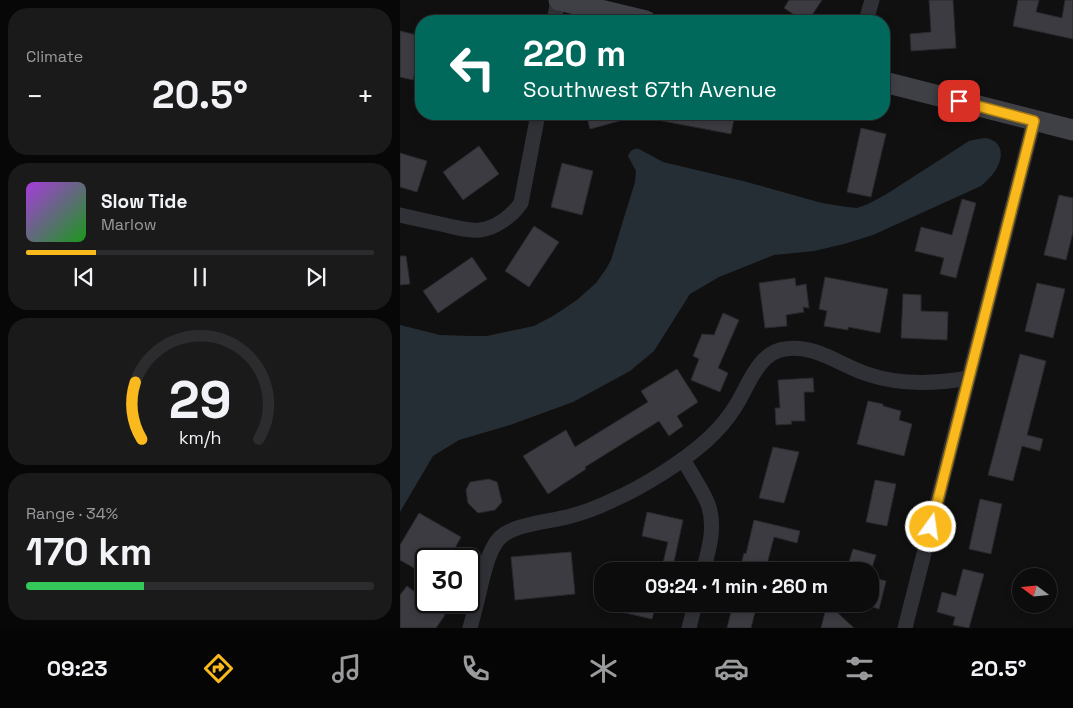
<!DOCTYPE html>
<html lang="en">
<head>
<meta charset="utf-8">
<style>
	body { margin:0; font-family:"Space Grotesk",sans-serif; background:#1a1a1b; color:#f1f3f6; height:100vh; display:flex; flex-direction:column; font-size:19px; white-space:nowrap }
	* { box-sizing:border-box; margin:0 }
	p { font-size:16px; color:#9a9b9d }
	.icon { flex:none; width:28px; height:28px; fill:none; stroke:currentColor; stroke-width:2; stroke-linecap:round; stroke-linejoin:round }
	.map { position:relative; flex:1; overflow:hidden }
	.side { display:flex; flex-direction:column; gap:8px; padding:8px; background:#070707; width:400px }
	.side>* { flex:none }
	.hud { position:absolute; left:15px; top:15px; width:475px; height:105px; border-radius:20px; box-shadow:0 2px 8px #0003,0 0 0 1px #2c2c2e; background:#00695c; color:#fff; overflow:hidden }
	.needle { width:32px; rotate:286deg }
	.tools { position:absolute; left:612px; top:568px; display:grid; gap:10px }
	.tools a { display:grid; place-items:center; width:45px; height:45px; border-radius:50%; background:#0c0c0d; box-shadow:0 2px 8px #0003,0 0 0 1px #2c2c2e; font-size:25px }
	.speed { position:absolute; left:15px; top:548px; display:flex; gap:10px; font-size:25px; font-weight:700; text-align:center }
	.speed>* { display:grid; place-content:center; width:65px; height:65px; border-radius:50%; background:#0c0c0d; box-shadow:0 2px 8px #0003,0 0 0 1px #2c2c2e; line-height:1 }
	.speed .limit { border:2px solid #111; border-radius:8px; background:#fff; color:#111 }
	.pin { position:absolute; display:grid; place-items:center; width:42px; height:42px; color:#fff; margin:-21px; border-radius:10px; box-shadow:0 2px 8px #0006 }
	.me { position:absolute; width:55px; margin:-28px; rotate:14deg; stroke-linejoin:round; filter:drop-shadow(0 0 4px #0008) }
	.turn { display:flex; align-items:center; gap:18px; height:105px; padding:0 25px; font-size:22px }
	.turn .icon { width:65px; height:65px; stroke-width:2.5 }
	.turn b { display:block; font-size:35px; line-height:42px }
	.big { font-size:38px; font-weight:700; line-height:1.1 }
	.side .card { flex:1; display:flex; flex-direction:column; justify-content:center; gap:8px; min-width:0; padding:0 18px; border-radius:20px; background:#1a1a1b }
	.side .dial { align-items:center; gap:0 }
	.dial svg { height:130px; overflow:visible; fill:none; stroke:#2c2c2e; stroke-width:7; stroke-linecap:round; text-anchor:middle }
	.dial text { fill:#f1f3f6; stroke:none }
	.song { display:flex; align-items:center; gap:15px }
	.cover { width:60px; height:60px; border-radius:8px; background:linear-gradient(135deg,hsl(280 70% 55%),hsl(120 70% 35%)) }
	.played { height:5px; border-radius:2px; background:linear-gradient(90deg,#faba1e 20%,#2c2c2e 20%) }
	.keys { display:flex; justify-content:space-around; direction:ltr }
	.heat { display:flex; justify-content:space-between; align-items:center; font-size:28px; direction:ltr }
	.charge { height:8px; border-radius:4px; background:linear-gradient(90deg,#34c759 34%,#2c2c2e 0) }
	.trip { position:absolute; left:194px; top:562px; width:285px; height:50px; border-radius:20px; background:#0c0c0d; box-shadow:0 2px 8px #0003,0 0 0 1px #2c2c2e; font-weight:700; line-height:50px; text-align:center }
	.tab-bar { display:flex; height:80px; justify-content:space-around; align-items:center; background:#050505; color:#9a9b9d }
	.tab-bar .icon { width:35px; height:35px }
	.tab-bar .selected { color:#faba1e }
	.tab-bar b { font-size:22px; color:#f1f3f6 }
	main { display:flex; flex:1; min-height:0 }
	.map>svg:first-child { display:block }
	.water { fill:#262e35 }
	.building { fill:#3b3b41; stroke:#2a292d }
	.lines { fill:none; stroke-linecap:round; stroke-linejoin:round }
	.minor { stroke:#303136; stroke-width:15 }
	.secondary { stroke:#3e4046; stroke-width:21 }
	.route-casing { stroke:#a27914; stroke-width:12 }
	.route { stroke:#faba1e; stroke-width:9 }
</style>
</head>
<body>
<main>
<section class="side">
<div class="card"><p>Climate</p>
<div class="heat"><a>−</a><b class="big">20.5°</b><a>+</a></div>
</div>
<div class="card">
<div class="song"><i class="cover"></i><div><b>Slow Tide</b><p>Marlow</p></div></div>
<div class="played"></div>
<div class="keys"><svg class="icon" aria-label="previous" viewBox="0 0 24 24"><path d="M18 5L8 12l10 7zM5 5v14"/></svg><svg class="icon" aria-label="pause" viewBox="0 0 24 24"><path d="M8 5v14M16 5v14"/></svg><svg class="icon" aria-label="next" viewBox="0 0 24 24"><path d="M6 5l10 7-10 7zM19 5v14"/></svg></div>
</div>
<div class="card dial"><svg viewBox="0 0 100 80">
<path d="M14 69A42 42 0 1 1 86 69"/>
<path d="M14 69A42 42 0 0 1 10 34" stroke="#faba1e"/>
<text x="50" y="56" font-size="32" font-weight="700">29</text>
<text x="50" y="72" font-size="11">km/h</text>
</svg></div>
<div class="card"><p>Range · 34%</p><b class="big">170 km</b><div class="charge"></div></div>
</section>
<div class="map">
<svg width="673" height="628" viewBox="0 0 673 628">
	<rect width="100%" height="100%" fill="#101011"/>
	<path class="water" d="M585,138c19,3 19,19 10,33 -4,6 -9,10 -14,15l-108,49 -29,9 -30,7 -40,4 -55,22 -29,17 -36,57 -24,20 -57,31 -63,23 -51,15 -26,16 -33,56v-187l40,10 31,1h16l47,-10 19,-10 24,-16 10,-9 9,-8 10,-14 5,-9 24,-78 1,-11 -8,-15c2,-5 5,-8 11,-7l24,13 80,19 79,22 25,4 10,1 11,-4 17,-9 84,-54 9,-2z"/>
	<path class="building" d="M389,0h33l-14,21h-4l-20,-13z
		M529,0h24l3,48 -45,3 -1,-17 21,-2z
		M618,0h21l-3,12 26,6 3,-18h8v39l-60,-13z
		M0,31l21,5v12l-8,32 -13,-3z
		M186,114h48v3l-44,12z
		M253,114h82l-4,20 -79,-15z
		M461,128l25,6 -15,63 -24,-5z
		M79,146l20,28 -36,26 -20,-28z
		M0,153l27,8 -10,31 -17,-5z
		M162,163l31,8 -11,44 -31,-8z
		M659,195l14,3v34l-7,28 -22,-5z
		M562,199l14,4 -20,75 -16,-4 4,-16 -29,-7 6,-24 31,8z
		M134,226l25,16 -30,45 -24,-16z
		M0,256h6l4,28 -10,1z
		M72,257l15,22 -49,34 -15,-22z
		M425,277l63,12 -8,44 -32,-6v3l-24,-4 3,-15 -8,-2z
		M395,278l1,8 10,-2 3,24 -6,-1 1,5 -18,3 1,11 -22,2 -6,-45z
		M637,283l28,6 -12,49 -28,-7z
		M503,294l18,1v16l27,1 -1,28 -46,-2z
		M323,313l16,7 -21,48 10,5 -8,19 -29,-12 8,-21 -6,-3 9,-22 12,1z
		M620,354l26,7 -19,74 16,4 -3,12 -18,-5 -9,35 -25,-6z
		M277,369l21,33 -21,14 6,10 -14,10 -10,-15 -74,46 1,2 -38,25 -25,-38 43,-26 9,17 73,-45 -7,-11z
		M413,378l1,14h-10l1,29h-14l1,3 -16,1 -1,-17h5l-2,-28z
		M468,401l15,3v2l18,5 -2,9 13,4 -8,32 -47,-12z
		M373,447l26,5 -15,51 -25,-5z
		M89,479l8,3 5,20 -7,8 -17,3 -10,-10 -2,-13 4,-8z
		M475,480l21,4 -9,42 -21,-4z
		M580,499l22,5 -11,50 -22,-5z
		M247,512l36,8 -11,51h-11l7,-29 -26,-6z
		M19,513l42,24 -12,22h-23v16l-26,-15v-15z
		M354,520l46,11 -3,12 -23,-6 -7,27 -8,-1 -2,8h-7l-10,-2 4,-16 2,1z
		M453,549l23,6 -5,16h-17l2,-7 -7,-2z
		M171,552l4,42 -60,6 -4,-43z
		M563,569l21,5 -15,54 -16,-3 2,-8 -18,-5 5,-20 14,4z
		M470,577l16,4 -7,28 -9,-3z
		M7,586l38,29 -9,13h-36v-33z
		M205,604h51l-4,15 -48,-11z
		M333,604h24l-6,24h-24z
		M427,604h1l26,24h-33z"/>
	<g class="lines">
		<path class="minor" d="M154,21l4,-21
			M466,21l6,-21
			M0,215c16,4 33,7 49,11 10,2 21,5 31,4 16,-2 32,-14 41,-27l17,-89
			M283,459c8,15 19,30 25,45 8,22 1,46 -5,67
			M70,628c4,-15 8,-29 11,-44 4,-15 7,-30 16,-43 13,-17 50,-19 70,-24 16,-4 32,-10 46,-17 30,-13 68,-37 93,-59 11,-10 21,-21 29,-34 13,-20 23,-55 50,-58 30,-5 55,16 82,25 32,11 68,10 101,4
			M289,628l6,-24
			M505,628l129,-507"/>
		<path class="secondary" d="M159,0l87,21
			M484,82l189,48"/>
	</g>
	<g class="lines">
		<defs>
			<path id="route" d="M531,527l103,-406 -75,-20"/>
		</defs>
		<use href="#route" class="route-casing"/>
		<use href="#route" class="route"/>
	</g>
</svg>
<div class="tools">
<a><svg class="needle" viewBox="-14 -14 28 28"><path d="M0-13l5 13h-10z" fill="#e53935"/><path d="M0 13l5-13h-10z" fill="#9a9b9d"/></svg></a>
</div>
<div class="speed"><div class="limit">30</div></div>
<div class="pin" style="left:559px;top:101px;background:#d93025"><svg class="icon" aria-label="arrive" viewBox="0 0 24 24"><path d="M6 21V4h12l-3 4 3 4H6"/></svg></div>
<svg class="me" style="left:531px;top:527px" viewBox="-20 -20 40 40"><circle r="17" fill="#faba1e" stroke="#fff" stroke-width="3"/><path d="M0-11L8 9 0 5-8 9z" fill="#fff"/></svg>
<div class="trip">09:24 · 1 min · 260 m</div>
<div class="hud">
<div class="turn"><svg class="icon" aria-label="left" viewBox="0 0 24 24"><path d="M17 20v-9H6M10 6l-5 5 5 5"/></svg><div><b>220 m</b>Southwest 67th Avenue</div></div>
</div>
</div>
</main>
<nav class="tab-bar">
<b>09:23</b>
<svg class="icon selected" aria-label="directions" viewBox="0 0 24 24"><path d="M12 3l9 9-9 9-9-9zM9 14v-3h6M13 9l2 2-2 2"/></svg>
<svg class="icon" aria-label="music" viewBox="0 0 24 24"><path d="M9 18V5l10-2v13"/><circle cx="6" cy="18" r="3"/><circle cx="16" cy="16" r="3"/></svg>
<svg class="icon" aria-label="phone" viewBox="0 0 24 24"><path d="M5 4h4l2 5-3 2q2 4 5 5l2-3 5 2v4C11 20 4 13 5 4z"/></svg>
<svg class="icon" aria-label="climate" viewBox="0 0 24 24"><path d="M12 3v18M4 7l16 10M4 17L20 7"/></svg>
<svg class="icon" aria-label="car" viewBox="0 0 24 24"><path d="M5 17H2v-5l4-1 3-4h7l3 4 3 1v5h-3M9 17h6M6 11h13"/><circle cx="7" cy="17" r="2"/><circle cx="17" cy="17" r="2"/></svg>
<svg class="icon" aria-label="filters" viewBox="0 0 24 24"><path d="M4 7h16M4 17h16"/><circle cx="9" cy="7" r="2"/><circle cx="15" cy="17" r="2"/></svg>
<b>20.5°</b>
</nav>
</body>
</html>
